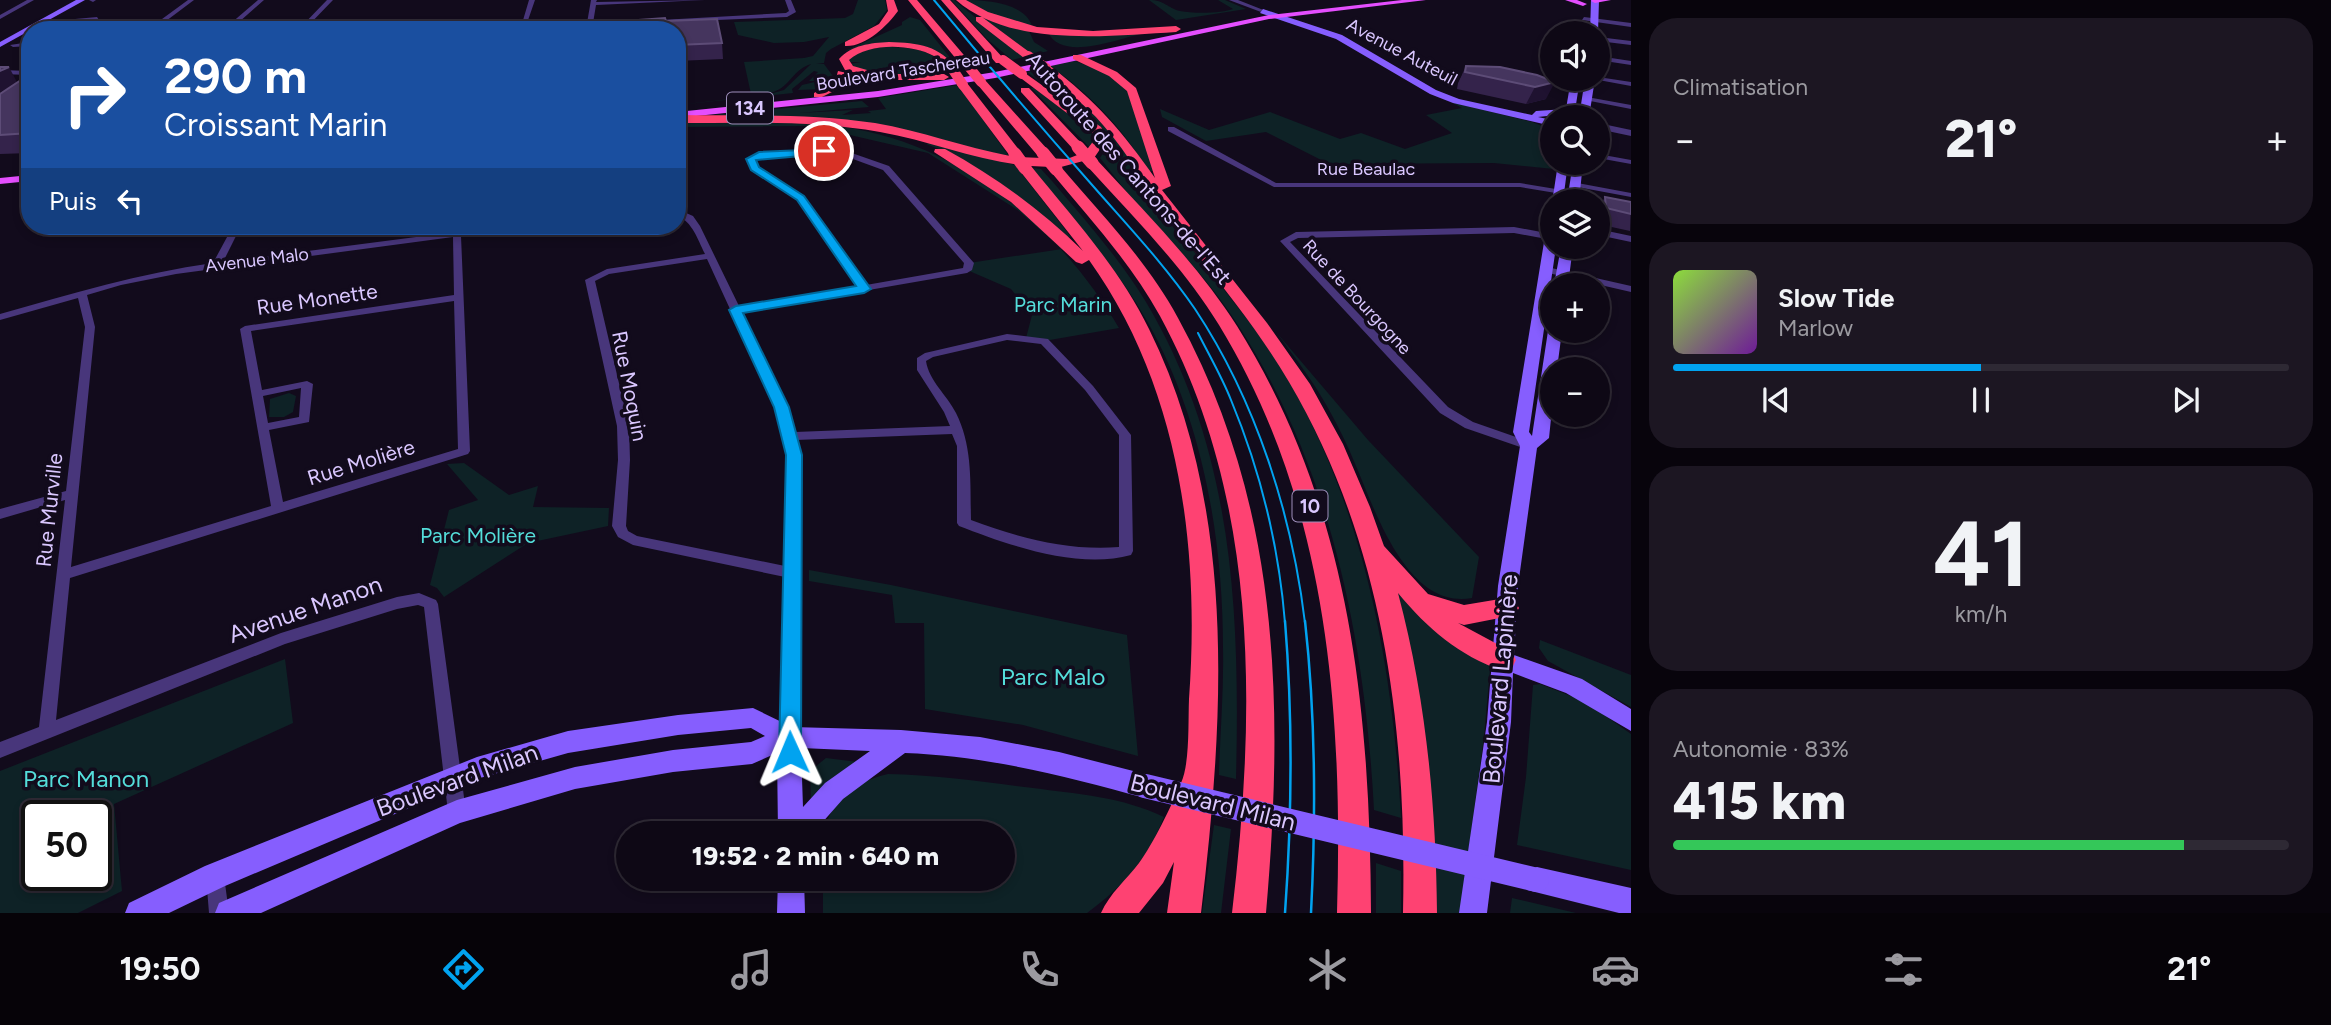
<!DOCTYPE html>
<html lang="fr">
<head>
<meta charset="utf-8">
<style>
	body { margin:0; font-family:Figtree,sans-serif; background:#1c1622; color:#f1f3f6; height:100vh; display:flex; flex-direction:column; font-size:26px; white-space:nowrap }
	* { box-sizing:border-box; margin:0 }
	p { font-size:23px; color:#9b9aa0 }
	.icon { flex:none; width:38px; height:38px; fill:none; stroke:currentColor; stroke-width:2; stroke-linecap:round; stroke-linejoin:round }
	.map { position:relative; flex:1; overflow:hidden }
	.details { display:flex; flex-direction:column; gap:18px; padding:18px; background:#08040c; width:700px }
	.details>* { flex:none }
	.banner { position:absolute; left:21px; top:21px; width:665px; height:214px; border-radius:28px; box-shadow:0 4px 10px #0003,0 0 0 2px #2e2934; background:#1a4fa0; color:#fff; overflow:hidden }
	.buttons { position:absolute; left:1540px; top:21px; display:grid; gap:14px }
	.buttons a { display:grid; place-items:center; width:70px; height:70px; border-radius:50%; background:#0e0815; box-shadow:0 4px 10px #0003,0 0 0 2px #2e2934; font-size:35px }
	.speed { position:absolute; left:21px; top:800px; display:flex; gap:14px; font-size:35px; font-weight:700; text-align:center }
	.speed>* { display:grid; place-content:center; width:91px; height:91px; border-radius:50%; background:#0e0815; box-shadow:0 4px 10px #0003,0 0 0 2px #2e2934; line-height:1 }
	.speed .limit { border:4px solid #111; border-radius:10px; background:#fff; color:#111 }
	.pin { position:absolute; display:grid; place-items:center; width:60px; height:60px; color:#fff; margin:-30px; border:4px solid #fff; border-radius:50%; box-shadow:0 2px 7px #0007 }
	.me { position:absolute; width:77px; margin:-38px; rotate:359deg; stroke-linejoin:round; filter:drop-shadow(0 0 5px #0008) }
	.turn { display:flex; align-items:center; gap:24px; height:147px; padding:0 28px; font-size:32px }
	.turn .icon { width:91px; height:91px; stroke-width:2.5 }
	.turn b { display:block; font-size:49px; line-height:60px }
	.then { display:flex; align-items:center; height:66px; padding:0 28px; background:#0003; gap:14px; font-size:26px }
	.big { font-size:52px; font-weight:800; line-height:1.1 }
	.details .widget { flex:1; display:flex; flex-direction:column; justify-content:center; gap:10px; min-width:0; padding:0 24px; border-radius:28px; background:#1c1622 }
	.details .dial { align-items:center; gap:0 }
	.dial b { font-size:91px; line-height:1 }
	.song { display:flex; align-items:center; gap:21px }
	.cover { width:84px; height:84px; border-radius:10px; background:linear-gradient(135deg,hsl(90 70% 55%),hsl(280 70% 35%)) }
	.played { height:7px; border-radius:4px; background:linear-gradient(90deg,#01a3f0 50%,#2e2934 50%) }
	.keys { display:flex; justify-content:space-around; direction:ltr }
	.heat { display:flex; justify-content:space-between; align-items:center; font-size:38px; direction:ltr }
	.charge { height:10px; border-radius:5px; background:linear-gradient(90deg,#34c759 83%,#2e2934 0) }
	.trip { position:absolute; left:616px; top:821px; width:399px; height:70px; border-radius:35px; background:#0e0815; box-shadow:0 4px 10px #0003,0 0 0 2px #2e2934; font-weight:800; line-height:70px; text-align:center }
	.tabs { display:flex; height:112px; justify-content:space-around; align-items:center; background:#060308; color:#9b9aa0 }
	.tabs .icon { width:49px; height:49px }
	.tabs .current { color:#01a3f0 }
	.tabs b { font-size:32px; color:#f1f3f6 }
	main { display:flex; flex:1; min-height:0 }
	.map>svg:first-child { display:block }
	.green { fill:#0e2226; fill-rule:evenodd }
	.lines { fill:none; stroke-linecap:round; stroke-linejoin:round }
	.minor { fill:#48367b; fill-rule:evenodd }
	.tertiary { fill:#48367b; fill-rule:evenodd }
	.secondary { fill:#865efe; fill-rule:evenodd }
	.primary { fill:#e44efe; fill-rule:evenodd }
	.motorway { fill:#fe4272; fill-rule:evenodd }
	.tram-far1 { stroke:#01a3f0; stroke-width:2 }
	.tram { stroke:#01a3f0; stroke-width:2.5 }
	.secondary-bridge { stroke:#865efe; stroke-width:24 }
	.motorway-bridge-far1 { stroke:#fe4272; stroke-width:10 }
	.motorway-bridge { stroke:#fe4272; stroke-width:13 }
	.wall { fill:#34234b }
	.shaded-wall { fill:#1f1230 }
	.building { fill:#45355e; stroke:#5d4c77; stroke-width:2 }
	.route { fill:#01a3f0; stroke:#016a9c; stroke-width:2 }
	.labels { text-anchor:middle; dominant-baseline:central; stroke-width:7; stroke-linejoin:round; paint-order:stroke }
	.far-street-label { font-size:18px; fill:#dac7ff; stroke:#120b1c }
	.shield { fill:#120b1c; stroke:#9e8fbb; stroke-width:2 }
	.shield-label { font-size:19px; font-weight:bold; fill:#dac7ff }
	.street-label { font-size:21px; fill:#dac7ff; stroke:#120b1c }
	.park-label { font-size:21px; fill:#54ddda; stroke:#120b1c }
	.near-street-label { font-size:24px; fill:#dac7ff; stroke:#120b1c }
	.near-park-label { font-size:24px; fill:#54ddda; stroke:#120b1c }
</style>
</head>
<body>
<main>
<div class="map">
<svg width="1631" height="913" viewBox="0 0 1631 913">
	<rect width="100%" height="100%" fill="#120b1c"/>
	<path class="green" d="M858,0h27l2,10 -13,16 -43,23 -5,4 -2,10 -8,1h8l11,15 -1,5 -10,5 -26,1 4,-5 17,-4h-10l9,-9 -4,-1 -22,18 1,4 -116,12 89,-10 18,-5 27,-26c-25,8 -19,33 -60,30l-7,-32 60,-4 9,-2 16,-19 -25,5 -30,1 -36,-8 -4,-13 111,-4 8,-4z
		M951,0h3l70,57 -12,3 -25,-21z
		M966,0c20,0 59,3 66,26l-36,-9z
		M1149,0c16,0 18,8 31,11 14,3 44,2 53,-2l-15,-9h7l21,9 -70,11z
		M980,16l49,15 5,11 14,9 -15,4z
		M910,17l10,3 39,49 -4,1c-24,-35 -74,-25 -110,-19l57,-26v-3z
		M1048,32l93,2c-24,5 -80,28 -93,-2z
		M881,47c27,0 51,0 68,24 -25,2 -72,14 -100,-7l12,-2h-13v-5l6,-4z
		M1075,61l32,12 21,17 26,81h-6c-24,-42 -59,-78 -98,-105z
		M1040,69c18,14 38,27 54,44 35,36 58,83 89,124 37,50 78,94 109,149 74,132 101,282 109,432l-27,-8c-9,-169 -42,-340 -136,-485 -31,-48 -71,-88 -109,-130 -10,-12 -19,-25 -29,-37l9,-14 -4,-12 -78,-60z
		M958,85l53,74 -125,-32 -185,-11 161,-15 7,6 -70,6 54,-3 -11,5 29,-2 -3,-2 18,-2 -8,-11z
		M1031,88h3l58,43 5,8 -6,10z
		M1451,102l81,20 18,7 2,2 2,38 -60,-6 -165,1 -63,-32 -60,9 -44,-24 -2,-8 49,21 61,-18 70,27 21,-6 44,16 47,-16 -26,-18 36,-7z
		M677,122c55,0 111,-3 166,5 119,17 217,101 276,201l-75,13 -18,-3 6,-23 -21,-26 -44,-19 2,-7 93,-14 -43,-38 -91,-58 -117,-27 -134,1z
		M930,143l85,22 56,72 -5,1 -122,-87 -18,-7z
		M1032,168l9,1 11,12c33,39 68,78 94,121 88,148 94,310 90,477l-17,-4c1,-42 5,-85 4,-127 0,-111 -21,-230 -76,-327 -32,-56 -75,-104 -115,-153z
		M1276,332l92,108 111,117 -7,41c-65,12 -97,-88 -116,-132 -8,-20 -18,-40 -28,-58 -15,-27 -34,-52 -52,-76z
		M289,393l7,3 -3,16 -9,5h-15l1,-18z
		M464,463l45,32 29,-9 -5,21 76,1 -1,18 -80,17 -84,54 -7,-9 -7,-3 19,-75 29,-10 -31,-36z
		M809,570l82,15 236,50 11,121 -115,-31 -98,-16 -1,-86h-29l-3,-28 -83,-14z
		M1395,583l92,79 3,7 -6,68 -24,176h-31z
		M1540,640l91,35v32l-83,-46 -9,-13z
		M285,659l8,64 -179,81 8,87 -44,22h-78v-142zM37,816h59v59h-59z
		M1540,684l46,18 45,32v136l-114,-25 9,-68 7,-92z
		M826,758l32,4 -25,15 -22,26 -1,-32z
		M888,774c48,1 96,8 145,14 44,6 90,9 131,29 -16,41 -41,70 -77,96h-264v-34l180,-1v-45h-179c6,-33 32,-52 64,-59z
		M1214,825l17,4 -10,84h-19z
		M1376,863l25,8v42h-25z
		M1512,898l64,15h-66z"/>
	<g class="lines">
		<path class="minor" d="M27,0h7l-34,19v-4z
			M89,0h7l-3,2z
			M188,0h6l-40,30h-7z
			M258,0h6l-34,30h-7z
			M327,0h6l-29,30h-6z
			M529,0h6l-9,26 -5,1z
			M591,0h6l-1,2 109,-2 -109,5 -3,18 -3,2 -3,-2z
			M97,17l2,3 -12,4 -34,-3z
			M1584,17l47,6v4l-49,-7z
			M1598,37l33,4v4l-33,-4z
			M30,42v4l-17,1 -3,-2z
			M1598,56l33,5v4l-33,-5z
			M1598,77l33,5v4l-38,-7z
			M1587,97l44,8v4l-46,-9 -1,-1z
			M1168,127h6l102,56h244l54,9 4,2 -4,2 -54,-9h-246l-106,-56z
			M824,149l22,2 43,15 85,97 -2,7 -5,3 -226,39 46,95 8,25 155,-6 -6,-14 -27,-42v-12l8,-5 82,-19 41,5 45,47 38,49 2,116 -2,4c-53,15 -123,-10 -172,-29l-2,-3v-77l-5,-12 -156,6 4,28 -3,269 -2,5 -6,2 -6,-2 -2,-5 4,-160 -152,-32 -15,-8 -6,-11 6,-66 -1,-34 -32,-146 22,-11 98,-15c-8,-16 -12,-31 -28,-39v-6l16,7 7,10 39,80 118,-20 -60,-86 -46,-30 -4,-11 12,-6zM824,153l18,2 41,15 81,93 -1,5 -97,17 -63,-89 -46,-29 -2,-7 6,-3zM707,259l68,148 9,29 4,32 -3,98 -148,-30 -9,-5 -2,-5 4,-66 -1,-34 -34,-145 14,-7zM1007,340l34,4 44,46 34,45v112c-51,4 -100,-9 -148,-27 -1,-37 2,-73 -15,-107 -9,-18 -27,-32 -30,-52l7,-4z
			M1598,154l33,6v4l-33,-6z
			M1572,182l59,11v4l-59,-11z
			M233,226h8l-18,36 278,-36h22l-4,3 -58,7 9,215 -2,3 -398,124 -14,142 225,-87 116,-36 22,-4 17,7 2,4 28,208 -3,6 -6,3 -6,-3 -3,-6 -24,-205 -6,-2 -21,4 -112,35 -285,114v-16l39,-15 26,-227 -65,19v-10l66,-18 19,-164 -7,-29 -78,22v-6c71,-20 140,-41 213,-51zM453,237l1,58 -209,31 -5,3 31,177 -200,61 24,-240 -8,-32 34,-10 55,-11zM454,301l4,148 -175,53 -14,-72 40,-8 4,-38 -6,-3 -45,9 -11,-59zM301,388l-2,29 -31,6 -5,-27z
			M1514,227l38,7v6l-38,-7 -216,5 -8,4 158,165 25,15 60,21 2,3 -6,4 -64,-22 -25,-15 -160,-172 16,-9z
			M1598,229l33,7v6l-33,-7z
			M1547,267l84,19v6l-87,-20v-4z
			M215,867l7,2 2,7 5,37h-20l-3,-37 2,-7z"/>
		<path class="tertiary" d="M785,0h6l5,12 -9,5 -141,6 -3,-2 143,-8 3,-2z
			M1229,0h9l28,11 -5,1z
			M609,21l2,3 -110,6 -13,-2z
			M0,70l30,1v4l-30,-1z
			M1598,123l33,7v6l-33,-7z"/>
		<path class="secondary" d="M76,0h9l-85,47v-5z
			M1591,0h8l-1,33h-8z
			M1263,9l79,26 94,55 23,9 73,16 4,-4 30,-2 5,-30h9l-6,38h-10l1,-3 -27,3 14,3v6l-99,-23 -23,-9 -94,-55 -76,-26z
			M1585,79h10l-6,38h-10z
			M1558,163h10l-5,38 -11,2z
			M1573,163h10l-4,38h-12z
			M1552,226v21h4l-27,185 3,4 16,-105 4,-4v4h10l-5,38h-5v40l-3,29 -12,10 -19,138 -4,69 68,24 49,30v22l-65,-38 -53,-20 -2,49 -24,191h-28l28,-191 11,-136 22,-140 -7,-14 33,-202z
			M1561,247h12l-5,38h-14z
			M753,708l39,19 109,3 79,7 79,15 86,22 9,4 3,8 -3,8 -9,4c-80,-22 -158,-42 -240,-45l-62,46 -30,34h-35l-1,-80 -25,11 -79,8 -98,17 -115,34 -199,90h-46l4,-10 238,-103 118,-33 98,-17 78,-8 14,-6 -14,-8 -73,7 -110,18 -88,25 -255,108 -56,27h-44l4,-10 76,-37 272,-109 91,-26 110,-16zM801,748l69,3 -45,32 -22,24z
			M1537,867l94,21v25h-12l-92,-23 -3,-10 3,-10z
			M778,878h26l1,35h-28z"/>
		<path class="primary" d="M1402,0h24l-157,19 -274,59 -117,19 -201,21v-6l201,-21 117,-19 274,-57z
			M1565,0h12l10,4 -4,2z
			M1611,0l-16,3 -4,-2 1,-1z
			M30,175v6l-30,3v-6z"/>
		<path class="motorway" d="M886,0h8l4,11c-11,15 -32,36 -53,35v-4l34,-18 9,-13z
			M908,0h9l52,61v4h-8z
			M941,0h9l54,59v4h-8z
			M956,0h10l22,12 49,15 56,4 83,-5 5,3 -5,3c-68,4 -165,16 -220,-32z
			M976,17h6l50,37v4h-8l-48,-37z
			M889,42c30,1 50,3 69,28l-9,2c-4,-6 -8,-12 -15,-16 -22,-12 -65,-14 -85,4l4,6 28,8h63l5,3 -5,3h-63l-36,-10 -6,-11c13,-14 31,-16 50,-17z
			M1073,55h8l36,17 19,16 35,98 -9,4 105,133 43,61 33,60 27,63 14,39 44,48 36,11 42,-7 9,3 4,7 -4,7 -51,10 -6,-2 54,29 4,8 -4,8 -9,3c-45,-16 -75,-42 -105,-78 28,105 38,211 39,320h-34c4,-184 -19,-370 -114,-531 -34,-58 -78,-109 -119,-162 -23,-31 -41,-66 -67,-95 -18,-22 -43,-37 -62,-57l9,-2c45,34 73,66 105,112l-28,-87 -18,-15 -36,-17z
			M838,71l9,2 -3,13 -22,11h-8v-4l21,-11z
			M1022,71l79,56 6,12 -13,19 -5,2h8c49,53 101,105 140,166 113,181 133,379 134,587h-34c6,-203 -9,-410 -118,-588 -36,-59 -86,-108 -132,-159v-6l-26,7c41,48 87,95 117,151 103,188 106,388 88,595h-34c24,-202 28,-413 -72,-597 -29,-53 -71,-98 -109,-144v-5l-20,-1c42,52 89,103 118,163 89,180 75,390 52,584h-34l7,-51 -11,21 -24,30h-38c9,-20 25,-33 38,-50 14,-19 33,-58 42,-80 9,-20 7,-60 8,-84 11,-152 -9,-312 -100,-439l-7,4 -6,-2 -65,-60 -77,-50 1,-3h10c51,28 96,61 138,102l-63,-80v-6c-48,-6 -93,-25 -140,-33 -67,-12 -135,-9 -203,-9v-8c66,1 132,-2 198,8 46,8 89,24 135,33l-53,-71 6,-3 4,1 53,68 1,3 -3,3 49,2 18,-7 10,-13 -3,-7 -74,-56 -1,-2z
			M977,80h8l63,70v6h-10l-61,-72z
			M1021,88h8l53,56v6h-8l-53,-58z"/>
		<path class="tram-far1" d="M934,0c52,63 105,125 159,186 35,40 72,79 102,123 61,92 97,205 110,314
			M1198,333c11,22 24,44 33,67 29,70 48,148 54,223"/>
		<path class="tram" d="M1305,621c11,98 11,194 6,292
			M1285,913c7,-98 8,-194 0,-292"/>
		<path class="secondary-bridge" d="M1145,786l392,94"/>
		<path class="motorway-bridge-far1" d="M1028,56l18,12
			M1003,60l19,14
			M969,67l12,15
			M953,70l10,15"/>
		<path class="motorway-bridge" d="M1078,147l14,16
			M1043,153l13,16
			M1015,154l10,14"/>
	</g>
	<path class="wall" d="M666,21l56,22 1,16 -46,2v-31z
		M1466,66l71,9 9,24 -20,5 -69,-15 1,-6z
		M30,74v79l-30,1v-60z
		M1605,197l26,5 -1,29 -32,-7v-14z"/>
	<path class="shaded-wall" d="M509,21l2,9h-5z
		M9,67l9,17 -18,8v-21z
		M1555,82l-9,17 -20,5 9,-17z
		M78,226h52l-5,7 -40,4z"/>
	<path class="building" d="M665,18l1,3 51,-2 5,24 -45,2v-15h-107v-5z
		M509,21l-3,9h-61l6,-7z
		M1466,66l34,1 37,8 18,7 -20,5 -70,-15z
		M0,67h9l-9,4z
		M30,74v59l-30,2v-41z
		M1605,197l26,5v12l-25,-6z"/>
	<path class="route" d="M828,149l1,2 -5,3 -68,6 3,7 45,29 67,93 -7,4 -121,20 46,94 13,48 -1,297 -3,7 -8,3 -8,-3 -3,-7 7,-297 -12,-48 -45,-97 7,-4 120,-20 -59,-86 -46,-30 -5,-11 13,-7z"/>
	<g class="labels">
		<g class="far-street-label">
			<text transform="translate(1402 52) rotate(28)">Avenue Auteuil</text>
			<text transform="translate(903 71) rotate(-9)">Boulevard Taschereau</text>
			<text x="1366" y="169">Rue Beaulac</text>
			<text transform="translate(257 260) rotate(-7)">Avenue Malo</text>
			<text transform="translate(1357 297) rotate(47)">Rue de Bourgogne</text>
		</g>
		<g class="shield">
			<rect x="727" y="92.5" width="46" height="31" rx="5"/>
			<rect x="1292.5" y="490.5" width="35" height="31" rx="5"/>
		</g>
		<g class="shield-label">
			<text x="750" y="108">134</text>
			<text x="1310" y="506">10</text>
		</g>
		<g class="street-label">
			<text transform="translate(1129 168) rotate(49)">Autoroute des Cantons-de-l'Est</text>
			<text transform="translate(317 299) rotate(-8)">Rue Monette</text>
			<text transform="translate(630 386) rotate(79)">Rue Moquin</text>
			<text transform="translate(361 462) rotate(-17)">Rue Molière</text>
			<text transform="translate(49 510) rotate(-84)">Rue Murville</text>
		</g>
		<g class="park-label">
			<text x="1063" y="304">Parc Marin</text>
			<text x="478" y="535">Parc Molière</text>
		</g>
		<g class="near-street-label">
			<text transform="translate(305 609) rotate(-19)">Avenue Manon</text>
			<text transform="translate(1500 679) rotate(-85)">Boulevard Lapinière</text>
			<text transform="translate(457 780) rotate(-20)">Boulevard Milan</text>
			<text transform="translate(1213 802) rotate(14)">Boulevard Milan</text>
		</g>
		<g class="near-park-label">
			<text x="1053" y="676">Parc Malo</text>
			<text x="86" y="778">Parc Manon</text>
		</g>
	</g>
</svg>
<div class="buttons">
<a><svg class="icon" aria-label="sound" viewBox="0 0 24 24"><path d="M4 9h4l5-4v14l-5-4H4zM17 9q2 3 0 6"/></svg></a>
<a><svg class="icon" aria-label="search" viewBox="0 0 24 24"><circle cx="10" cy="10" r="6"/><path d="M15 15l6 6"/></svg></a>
<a><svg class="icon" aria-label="layers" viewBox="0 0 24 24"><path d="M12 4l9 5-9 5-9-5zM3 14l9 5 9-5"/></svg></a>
<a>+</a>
<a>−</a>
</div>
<div class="speed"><div class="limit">50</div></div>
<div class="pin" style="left:824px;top:151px;background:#d93025"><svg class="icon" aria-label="arrive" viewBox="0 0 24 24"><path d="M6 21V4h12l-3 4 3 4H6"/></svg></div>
<svg class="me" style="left:790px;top:752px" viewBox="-20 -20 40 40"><path d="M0-17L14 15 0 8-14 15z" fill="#01a3f0" stroke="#fff" stroke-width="4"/></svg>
<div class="trip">19:52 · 2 min · 640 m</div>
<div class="banner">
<div class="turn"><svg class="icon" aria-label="right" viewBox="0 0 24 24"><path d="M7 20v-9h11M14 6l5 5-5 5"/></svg><div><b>290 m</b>Croissant Marin</div></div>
<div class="then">Puis<svg class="icon" aria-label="left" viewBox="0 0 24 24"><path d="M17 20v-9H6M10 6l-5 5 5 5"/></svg></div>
</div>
</div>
<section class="details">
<div class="widget"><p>Climatisation</p>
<div class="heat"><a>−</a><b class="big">21°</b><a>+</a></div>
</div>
<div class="widget">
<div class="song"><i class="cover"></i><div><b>Slow Tide</b><p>Marlow</p></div></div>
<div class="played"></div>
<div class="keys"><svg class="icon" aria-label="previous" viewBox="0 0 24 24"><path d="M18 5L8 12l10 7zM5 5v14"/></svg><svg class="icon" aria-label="pause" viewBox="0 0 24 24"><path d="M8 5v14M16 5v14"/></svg><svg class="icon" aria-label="next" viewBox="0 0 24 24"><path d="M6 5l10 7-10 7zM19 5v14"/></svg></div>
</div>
<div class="widget dial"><b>41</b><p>km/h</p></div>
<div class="widget"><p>Autonomie · 83%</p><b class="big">415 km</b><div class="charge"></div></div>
</section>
</main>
<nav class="tabs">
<b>19:50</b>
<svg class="icon current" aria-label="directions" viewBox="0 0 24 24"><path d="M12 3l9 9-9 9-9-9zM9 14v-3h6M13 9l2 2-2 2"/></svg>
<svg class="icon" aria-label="music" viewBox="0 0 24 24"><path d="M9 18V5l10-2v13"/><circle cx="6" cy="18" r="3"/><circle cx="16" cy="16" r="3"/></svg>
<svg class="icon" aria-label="phone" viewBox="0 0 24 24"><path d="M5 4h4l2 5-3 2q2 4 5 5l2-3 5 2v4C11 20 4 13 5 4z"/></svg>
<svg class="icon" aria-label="climate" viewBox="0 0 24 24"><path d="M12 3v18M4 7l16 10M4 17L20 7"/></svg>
<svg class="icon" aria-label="car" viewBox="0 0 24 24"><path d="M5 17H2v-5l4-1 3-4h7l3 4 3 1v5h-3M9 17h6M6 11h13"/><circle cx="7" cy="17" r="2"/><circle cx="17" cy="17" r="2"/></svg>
<svg class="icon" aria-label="filters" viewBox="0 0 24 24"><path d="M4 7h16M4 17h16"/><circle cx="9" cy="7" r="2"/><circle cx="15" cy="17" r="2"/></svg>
<b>21°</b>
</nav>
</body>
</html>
